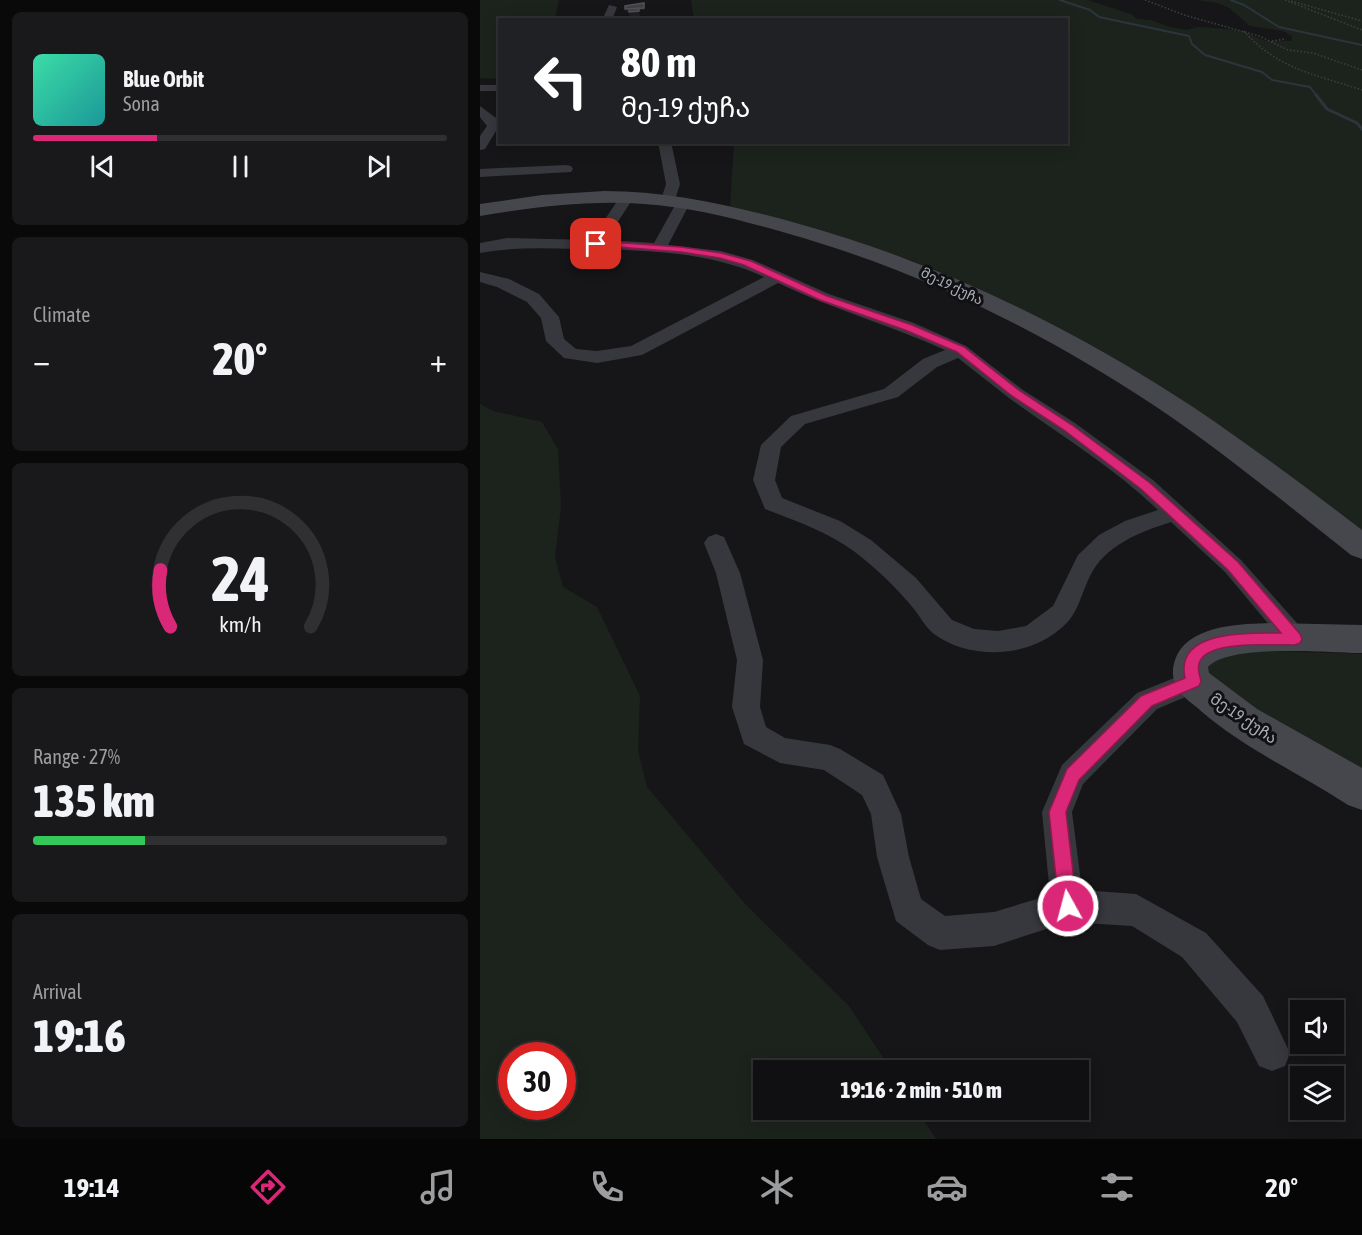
<!DOCTYPE html>
<html lang="en">
<head>
<meta charset="utf-8">
<style>
	body { margin:0; font-family:"Asap Condensed","Noto Sans Georgian",sans-serif; background:#19191b; color:#f1f3f6; height:100vh; display:flex; flex-direction:column; font-size:22px; white-space:nowrap }
	* { box-sizing:border-box; margin:0 }
	p { font-size:20px; color:#9c9d9f }
	.icon { flex:none; width:33px; height:33px; fill:none; stroke:currentColor; stroke-width:2; stroke-linecap:round; stroke-linejoin:round }
	.map { position:relative; flex:1; overflow:hidden }
	.details { display:flex; flex-direction:column; gap:12px; padding:12px; background:#09090a; width:480px }
	.details>* { flex:none }
	.banner { position:absolute; left:18px; top:18px; width:570px; height:126px; border-radius:0px; box-shadow:0 3px 15px #0003,0 0 0 2px #303032; background:#202124; color:#fff; overflow:hidden }
	.controls { position:absolute; left:810px; top:1000px; display:grid; gap:12px }
	.controls a { display:grid; place-items:center; width:54px; height:54px; border-radius:0px; background:#101012; box-shadow:0 3px 15px #0003,0 0 0 2px #303032; font-size:30px }
	.speed { position:absolute; left:18px; top:1042px; display:flex; gap:12px; font-size:30px; font-weight:700; text-align:center }
	.speed>* { display:grid; place-content:center; width:78px; height:78px; border-radius:50%; background:#101012; box-shadow:0 3px 15px #0003,0 0 0 2px #303032; line-height:1 }
	.speed .limit { border:9px solid #d22; background:#fff; color:#111 }
	.pin { position:absolute; display:grid; place-items:center; width:51px; height:51px; color:#fff; margin:-26px; border-radius:12px; box-shadow:0 3px 9px #0006 }
	.me { position:absolute; width:66px; margin:-33px; rotate:353deg; stroke-linejoin:round; filter:drop-shadow(0 0 4px #0008) }
	.turn { display:flex; align-items:center; gap:21px; height:126px; padding:0 24px; font-size:27px }
	.turn .icon { width:78px; height:78px; stroke-width:2.5 }
	.turn b { display:block; font-size:42px; line-height:51px }
	.big { font-size:45px; font-weight:800; line-height:1.1 }
	.details .widget { flex:1; display:flex; flex-direction:column; justify-content:center; gap:9px; min-width:0; padding:0 21px; border-radius:9px; background:#19191b }
	.details .dial { align-items:center; gap:0 }
	.dial svg { height:156px; overflow:visible; fill:none; stroke:#303032; stroke-width:7; stroke-linecap:round; text-anchor:middle }
	.dial text { fill:#f1f3f6; stroke:none }
	.song { display:flex; align-items:center; gap:18px }
	.cover { width:72px; height:72px; border-radius:9px; background:linear-gradient(135deg,hsl(160 70% 55%),hsl(180 70% 35%)) }
	.played { height:6px; border-radius:3px; background:linear-gradient(90deg,#db2777 30%,#303032 30%) }
	.keys { display:flex; justify-content:space-around; direction:ltr }
	.heat { display:flex; justify-content:space-between; align-items:center; font-size:33px; direction:ltr }
	.charge { height:9px; border-radius:4px; background:linear-gradient(90deg,#34c759 27%,#303032 0) }
	.trip { position:absolute; left:273px; top:1060px; width:336px; height:60px; border-radius:0px; background:#101012; box-shadow:0 3px 15px #0003,0 0 0 2px #303032; font-weight:800; line-height:60px; text-align:center }
	.tabs { display:flex; height:96px; justify-content:space-around; align-items:center; background:#060607; color:#9c9d9f }
	.tabs .icon { width:42px; height:42px }
	.tabs .active { color:#db2777 }
	.tabs b { font-size:27px; color:#f1f3f6 }
	main { display:flex; flex:1; min-height:0 }
	.map>svg:first-child { display:block }
	.green { fill:#1c231d; fill-rule:evenodd }
	.lines { fill:none; stroke-linecap:round; stroke-linejoin:round }
	.stream-far1 { stroke:#2c353c; stroke-width:2 }
	.stream { stroke:#2c353c; stroke-width:3 }
	.path { stroke:#3d3f44; stroke-width:1.5; stroke-dasharray:1.5 2; stroke-linecap:butt }
	.street { fill:#37383d; fill-rule:evenodd }
	.secondary { fill:#45474d; fill-rule:evenodd }
	.shaded-wall { fill:#212124 }
	.building { fill:#3f3f44; stroke:#4f5156; stroke-width:1.5 }
	.route { fill:#db2777; stroke:#8e194d; stroke-width:1.5 }
	.labels { text-anchor:middle; dominant-baseline:central; stroke-width:6; stroke-linejoin:round; paint-order:stroke }
	.far-street-label { font-size:14px; fill:#a8adb8; stroke:#111113 }
	.street-label { font-size:16px; fill:#a8adb8; stroke:#111113 }
</style>
</head>
<body>
<main>
<section class="details">
<div class="widget">
<div class="song"><i class="cover"></i><div><b>Blue Orbit</b><p>Sona</p></div></div>
<div class="played"></div>
<div class="keys"><svg class="icon" aria-label="previous" viewBox="0 0 24 24"><path d="M18 5L8 12l10 7zM5 5v14"/></svg><svg class="icon" aria-label="pause" viewBox="0 0 24 24"><path d="M8 5v14M16 5v14"/></svg><svg class="icon" aria-label="next" viewBox="0 0 24 24"><path d="M6 5l10 7-10 7zM19 5v14"/></svg></div>
</div>
<div class="widget"><p>Climate</p>
<div class="heat"><a>−</a><b class="big">20°</b><a>+</a></div>
</div>
<div class="widget dial"><svg viewBox="0 0 100 80">
<path d="M14 69A42 42 0 1 1 86 69"/>
<path d="M14 69A42 42 0 0 1 9 40" stroke="#db2777"/>
<text x="50" y="56" font-size="32" font-weight="700">24</text>
<text x="50" y="72" font-size="11">km/h</text>
</svg></div>
<div class="widget"><p>Range · 27%</p><b class="big">135 km</b><div class="charge"></div></div>
<div class="widget"><p>Arrival</p><b class="big">19:16</b></div>
</section>
<div class="map">
<svg width="882" height="1139" viewBox="0 0 882 1139">
	<rect width="100%" height="100%" fill="#161618"/>
	<path class="green" d="M0,0h79l-4,19 -55,1 -1,59 -19,-1z
		M211,0h396l44,14 6,5 14,1 19,7 17,3 11,-3 41,3 27,11h26v-5l-9,-5 -33,-5 -21,-18 -11,-5 -21,-3h165v536l-389,-246 -60,-29 -90,-28 -93,-24 4,-66 332,-1v-122l-372,-1z
		M0,404l13,7 49,11 16,27 3,58 -6,50 8,30 34,20 43,89 -2,55 9,36 99,118 103,101 43,65h-128v39h153l19,29h-456zM32,1056h50v51h-50z
		M764,650l118,4v129l-148,-94 -9,-25z"/>
	<g class="lines">
		<path class="stream-far1" d="M580,0l30,10 9,7 90,19 3,8 13,11 57,17 10,8 38,7 7,9
			M751,0l13,5 35,22 83,18"/>
		<path class="stream" d="M836,95l11,14 30,14 5,6"/>
		<path class="path" d="M665,0l39,15 75,21 29,14 25,3 49,17
			M805,0l77,30
			M811,1l71,20
			M764,31c33,38 73,44 118,59
			M792,41l14,-2"/>
		<path class="street" d="M129,5l8,2 -5,13h-10z
			M0,85h20v6h-20z
			M0,106l16,12 3,8 -14,23 -5,1v-14l7,-10 -7,-9z
			M178,142h13l9,42 -5,16 -7,4 -7,-4 5,-16z
			M86,165l5,1 2,3 -2,3 -91,5v-8z
			M147,193l7,4 -28,43 48,3 24,-43h10l2,3 -22,42 53,6 32,9 76,34 85,29 52,23 57,44 52,33 78,57 88,80 63,71 4,7 -4,7 -9,3 -9,-3 -61,-73 -54,-50c-31,10 -66,23 -81,54 -12,25 -11,40 -35,57 -33,25 -87,26 -121,1 -8,-6 -13,-16 -20,-25 -17,-21 -37,-40 -59,-57 -27,-20 -59,-31 -90,-43l-12,-29 8,-35 30,-29 93,-27 39,-30 22,-9c-55,-25 -113,-41 -167,-67l-136,72 -45,8 -33,-5 -18,-17 -5,-23 -14,-16 -30,-15 -17,-5v-10l29,7 30,15 20,23 5,22 12,10 21,2 34,-5 133,-69c-57,-27 -126,-27 -188,-28 -33,-1 -64,-2 -96,4v-10l27,-5 84,2 31,-46zM478,358c17,13 34,27 51,40 51,37 104,69 149,112l-33,11 -26,14 -21,20 -25,51 -27,20 -28,5 -24,-2 -22,-9 -36,-42 -45,-38 -31,-19 -58,-23 -7,-18 6,-33 24,-23 93,-27 39,-30z
			M236,534l8,3 16,36 23,87 -3,47 6,20 19,11 45,7 10,4 43,26 18,39 8,43 12,42 24,17 49,-4 56,-17 -8,-83 20,-47 75,-72 57,-23 10,3 3,8 -3,8 -47,20 -74,75 -11,28 10,78 54,4 70,39 57,63 27,57 -5,13 -13,5 -13,-5 -22,-44 -55,-65 -50,-31 -64,-4 -74,24 -54,4 -12,-5 -32,-24 -19,-64 -6,-43 -9,-19 -38,-25 -44,-7 -36,-19 -12,-37 5,-47 -21,-87 -12,-30 4,-6z"/>
		<path class="secondary" d="M124,191c66,0 129,15 192,32 142,39 275,104 397,184 58,39 114,81 169,123v29l-11,-4c-58,-46 -116,-93 -177,-136 -118,-81 -249,-147 -388,-186 -46,-13 -94,-26 -142,-29 -55,-4 -110,3 -164,12v-12l62,-9z
			M793,623l89,2v28c-33,0 -132,-10 -154,14l1,6 48,36 105,59v42l-14,-5c-49,-32 -103,-56 -147,-94 -6,-6 -15,-11 -20,-18 -10,-12 -10,-25 -4,-38 16,-31 66,-31 96,-32z"/>
	</g>
	<path class="shaded-wall" d="M164,3l1,7 -19,2 -1,-3z
		M159,11l1,6 -10,1 -1,-6z"/>
	<path class="building" d="M164,3v5l-19,1v-3z
		M159,8v3l-10,1v-3z"/>
	<path class="route" d="M116,241l85,6 40,6 30,8 76,35 85,29 52,22 56,44 52,34 78,58 88,79 62,72 2,5 -2,4 -5,2c-21,0 -80,-4 -93,13 -6,7 -3,15 -1,23l-2,5 -47,20 -73,74 -13,32 11,94 -2,7 -7,3 -6,-3 -3,-7 -10,-94 18,-43 74,-73 44,-18c-11,-49 66,-45 96,-45l-53,-63 -87,-81 -77,-59 -52,-34 -55,-44 -52,-22 -85,-30 -76,-35 -24,-7 -39,-6 -88,-7v-3z"/>
	<g class="labels">
		<g class="far-street-label">
			<text transform="translate(472 286) rotate(26)">მე-19 ქუჩა</text>
		</g>
		<g class="street-label">
			<text transform="translate(764 718) rotate(34)">მე-19 ქუჩა</text>
		</g>
	</g>
</svg>
<div class="controls">
<a><svg class="icon" aria-label="sound" viewBox="0 0 24 24"><path d="M4 9h4l5-4v14l-5-4H4zM17 9q2 3 0 6"/></svg></a>
<a><svg class="icon" aria-label="layers" viewBox="0 0 24 24"><path d="M12 4l9 5-9 5-9-5zM3 14l9 5 9-5"/></svg></a>
</div>
<div class="speed"><div class="limit">30</div></div>
<div class="pin" style="left:116px;top:244px;background:#d93025"><svg class="icon" aria-label="arrive" viewBox="0 0 24 24"><path d="M6 21V4h12l-3 4 3 4H6"/></svg></div>
<svg class="me" style="left:588px;top:906px" viewBox="-20 -20 40 40"><circle r="17" fill="#db2777" stroke="#fff" stroke-width="3"/><path d="M0-11L8 9 0 5-8 9z" fill="#fff"/></svg>
<div class="trip">19:16 · 2 min · 510 m</div>
<div class="banner">
<div class="turn"><svg class="icon" aria-label="left" viewBox="0 0 24 24"><path d="M17 20v-9H6M10 6l-5 5 5 5"/></svg><div><b>80 m</b>მე-19 ქუჩა</div></div>
</div>
</div>
</main>
<nav class="tabs">
<b>19:14</b>
<svg class="icon active" aria-label="directions" viewBox="0 0 24 24"><path d="M12 3l9 9-9 9-9-9zM9 14v-3h6M13 9l2 2-2 2"/></svg>
<svg class="icon" aria-label="music" viewBox="0 0 24 24"><path d="M9 18V5l10-2v13"/><circle cx="6" cy="18" r="3"/><circle cx="16" cy="16" r="3"/></svg>
<svg class="icon" aria-label="phone" viewBox="0 0 24 24"><path d="M5 4h4l2 5-3 2q2 4 5 5l2-3 5 2v4C11 20 4 13 5 4z"/></svg>
<svg class="icon" aria-label="climate" viewBox="0 0 24 24"><path d="M12 3v18M4 7l16 10M4 17L20 7"/></svg>
<svg class="icon" aria-label="car" viewBox="0 0 24 24"><path d="M5 17H2v-5l4-1 3-4h7l3 4 3 1v5h-3M9 17h6M6 11h13"/><circle cx="7" cy="17" r="2"/><circle cx="17" cy="17" r="2"/></svg>
<svg class="icon" aria-label="filters" viewBox="0 0 24 24"><path d="M4 7h16M4 17h16"/><circle cx="9" cy="7" r="2"/><circle cx="15" cy="17" r="2"/></svg>
<b>20°</b>
</nav>
</body>
</html>
